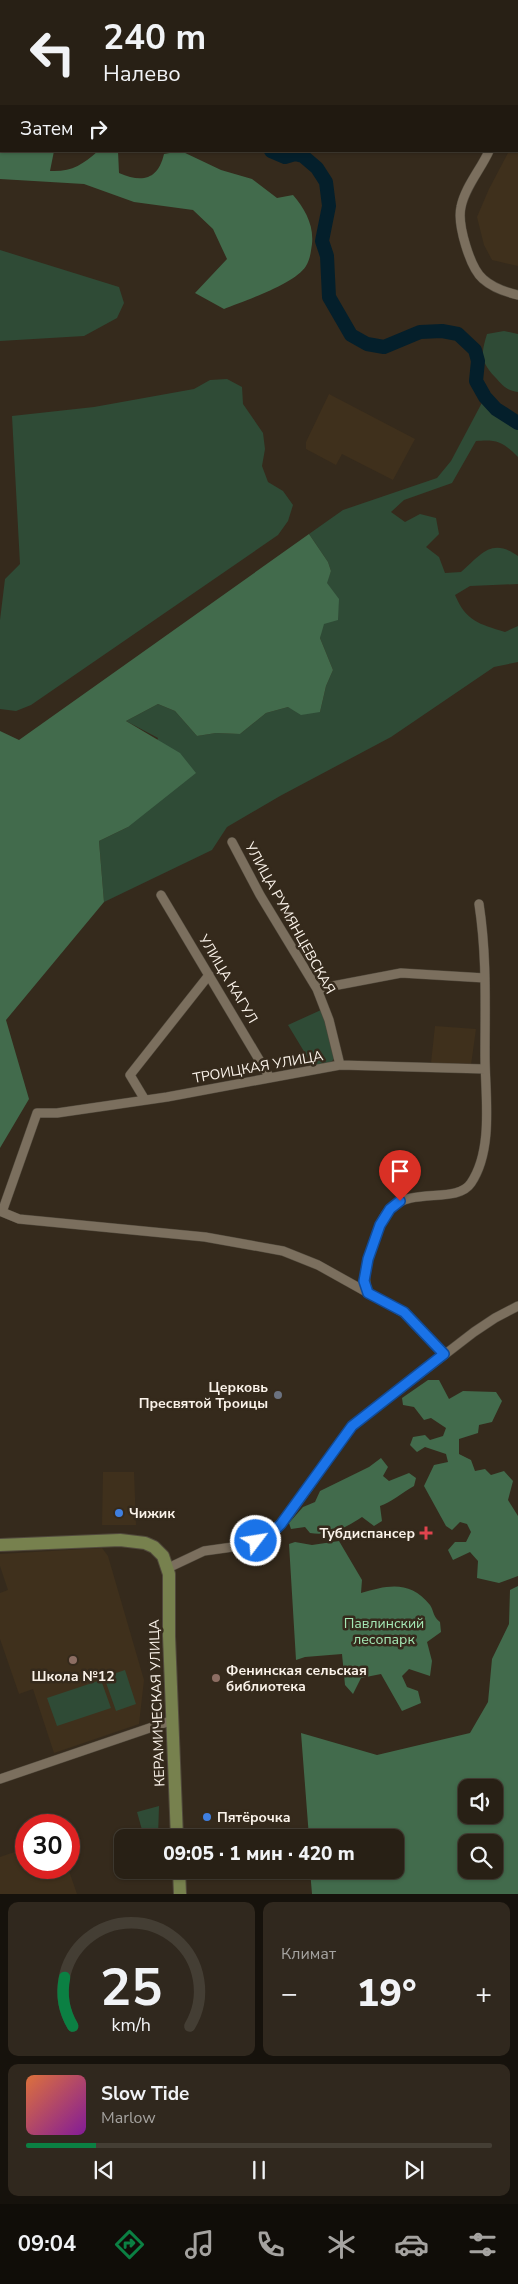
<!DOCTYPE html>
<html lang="ru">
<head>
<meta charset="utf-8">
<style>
	body { margin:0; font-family:"Nunito Sans",sans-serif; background:#30281e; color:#f1f3f6; height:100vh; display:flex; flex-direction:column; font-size:19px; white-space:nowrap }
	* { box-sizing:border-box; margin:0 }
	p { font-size:16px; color:#a5a3a0 }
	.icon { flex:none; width:28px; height:28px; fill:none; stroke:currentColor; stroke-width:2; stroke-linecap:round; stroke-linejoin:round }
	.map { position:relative; height:1894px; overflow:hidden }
	.drawer { display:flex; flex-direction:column; gap:8px; padding:8px; background:#16120c; flex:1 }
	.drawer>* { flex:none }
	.hud { position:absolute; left:0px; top:0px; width:519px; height:152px; box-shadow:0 1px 4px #0004,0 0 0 1px #443e34; background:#282015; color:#f1f3f6; overflow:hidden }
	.tools { position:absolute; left:458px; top:1779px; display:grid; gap:10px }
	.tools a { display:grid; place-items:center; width:45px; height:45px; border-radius:10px; background:#282015; box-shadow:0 1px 4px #0004,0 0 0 1px #443e34; font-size:25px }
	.speed { position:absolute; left:15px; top:1814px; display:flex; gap:10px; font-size:25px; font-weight:700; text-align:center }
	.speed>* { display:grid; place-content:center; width:65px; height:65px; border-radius:50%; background:#282015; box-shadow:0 1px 4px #0004,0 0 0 1px #443e34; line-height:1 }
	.speed .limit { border:8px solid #d22; background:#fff; color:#111 }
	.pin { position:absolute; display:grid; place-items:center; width:42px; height:42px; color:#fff; margin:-51px -21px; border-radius:50% 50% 50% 0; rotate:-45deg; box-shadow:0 0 5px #0007 }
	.pin .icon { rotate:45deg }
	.me { position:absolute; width:55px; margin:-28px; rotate:59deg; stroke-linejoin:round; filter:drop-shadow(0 0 4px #0008) }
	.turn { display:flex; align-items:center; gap:18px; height:105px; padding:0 20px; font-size:22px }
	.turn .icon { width:65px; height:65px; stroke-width:2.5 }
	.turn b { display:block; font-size:35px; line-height:42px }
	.then { display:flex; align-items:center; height:48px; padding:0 20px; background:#0003; gap:10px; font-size:19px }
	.big { font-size:38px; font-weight:800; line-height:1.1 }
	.drawer .widget { flex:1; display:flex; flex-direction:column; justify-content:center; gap:8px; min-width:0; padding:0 18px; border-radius:10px; background:#30281e }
	.drawer .dial { align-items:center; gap:0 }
	.dial svg { height:130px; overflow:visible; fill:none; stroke:#443e34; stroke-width:7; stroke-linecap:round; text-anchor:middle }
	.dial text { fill:#f1f3f6; stroke:none }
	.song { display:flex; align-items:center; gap:15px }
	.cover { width:60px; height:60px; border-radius:8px; background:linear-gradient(135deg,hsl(20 70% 55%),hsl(290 70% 35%)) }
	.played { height:5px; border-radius:2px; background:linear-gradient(90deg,#0b8043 15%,#443e34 15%) }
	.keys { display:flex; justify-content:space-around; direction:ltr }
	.heat { display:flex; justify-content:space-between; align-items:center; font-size:28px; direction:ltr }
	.drawer .tiles { flex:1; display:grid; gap:8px; grid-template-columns:1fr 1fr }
	.widget:last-child { grid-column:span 2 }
	.trip { position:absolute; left:114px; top:1829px; width:290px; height:50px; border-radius:10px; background:#282015; box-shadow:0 1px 4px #0004,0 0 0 1px #443e34; font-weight:800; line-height:50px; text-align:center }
	.dock { display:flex; height:80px; justify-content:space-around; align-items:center; background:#100d08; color:#a5a3a0 }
	.dock .icon { width:35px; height:35px }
	.dock .current { color:#0b8043 }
	.dock b { font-size:22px; color:#f1f3f6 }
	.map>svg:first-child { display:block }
	.built { fill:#3f301c }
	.green { fill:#2f4b36 }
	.forest { fill:#426b4c; fill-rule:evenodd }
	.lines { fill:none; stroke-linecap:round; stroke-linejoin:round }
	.river { stroke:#041f2b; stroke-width:14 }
	.street-casing { stroke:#51493c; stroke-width:10 }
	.secondary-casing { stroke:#51493c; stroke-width:14 }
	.street { stroke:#7b6f5e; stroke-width:9 }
	.secondary { stroke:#77814e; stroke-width:12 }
	.route-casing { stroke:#114b97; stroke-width:12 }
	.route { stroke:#1a73e8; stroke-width:9 }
	.worship-dot { fill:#6b7280; stroke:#352a1c; stroke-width:2 }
	.shop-dot { fill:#3f7fe0; stroke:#352a1c; stroke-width:2 }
	.health-dot { fill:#e0444e; stroke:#352a1c; stroke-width:2 }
	.education-dot { fill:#8d6e63; stroke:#352a1c; stroke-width:2 }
	.labels { text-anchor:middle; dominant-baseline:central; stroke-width:5; stroke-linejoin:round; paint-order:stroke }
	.street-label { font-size:14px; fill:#faf2e9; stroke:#352a1c }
	.poi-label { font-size:14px; font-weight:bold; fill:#faf2e9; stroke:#352a1c; text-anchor:start }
	.park-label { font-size:14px; fill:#a5e8b5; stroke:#352a1c }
</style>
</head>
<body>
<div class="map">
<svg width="518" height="1894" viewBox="0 0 518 1894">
	<rect width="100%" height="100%" fill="#352a1c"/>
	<path class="built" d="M518,125v141l-26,-6 -8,-15 -7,-28 12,-28 20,-38h9z
		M329,394l86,45 -22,41 -51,-26 -6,11 -30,-16v-7z
		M435,1026l41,3 -5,36 -40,-2z
		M103,1472h31l2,53h-34z
		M102,1548l6,8 36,124 -5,44 -85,29 -21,-64 -14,5 -19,-55v-46l8,-3 -8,-24v-12z
		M26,1848v20h42l9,26h-77v-37z"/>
	<path class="green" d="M0,250l119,37 5,16 -7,15 -33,18 -84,5z
		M504,331l14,3v58c-12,-2 -15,-6 -23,-15 -15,-16 -14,-23 -8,-43z
		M227,379l15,8 1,17 20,29 2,16 -3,17 6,16 15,9 10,14 -5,16 -10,14 -247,170 -15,6 -16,-2v-89l5,-41 15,-15 -8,-148 82,-9 100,-18 16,-9z
		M485,397l11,12 22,14v34c-15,-15 -21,-18 -42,-16l-24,42 -48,17 -13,12 14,10 15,-8 16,4 3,16 -13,13 13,10 6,16 16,-1c20,-17 30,-35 57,-16v28l-48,2 -15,9c11,26 24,29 50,37l13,-6v36l-24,5 -103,70 -111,59 -53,31 -15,23 -108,52 -5,-61 29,-14 30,-89 -32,-17 32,-17 17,7 22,25 19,-3 24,1 26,-21 22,-6 32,5 6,-26 7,-16 -13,-32 6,-55 5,-12 -3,-9 -19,-28 34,-24 94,-32 14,-17z
		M321,1010l15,46 -6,8 -16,4 -26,-43z
		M125,1670l11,34 -20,7 -12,-34z
		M101,1680l10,28 -54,18 -10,-28z
		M159,1806l-1,31h-14l-7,-25z"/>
	<path class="forest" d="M0,121l1,30h53l-4,20c22,1 32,-6 48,-20h20l1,22c23,10 39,7 45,-19l17,-3 40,19 31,9 25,19 16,-3c12,14 21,30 19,49 -1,7 -2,16 -6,22 -11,18 -62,35 -82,43l-29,-16 32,-34 -14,-30 -20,-19 -59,-8 -50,-18 -84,-5z
		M309,534l19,28 3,9 -4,12 12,16 -1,21 -14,4 -4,14 13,32 -7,16 -6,26 -19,3 -13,-8 -22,6 -26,21 -24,-1 -19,3 -22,-25 -17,-7 -32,17 54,32 16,20 -68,54 -29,14 5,61 -98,118 23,79 -29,49v-417l19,9z
		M428,1380h11l10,19 14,-8 33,1 6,9 -10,21 -13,3 -1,8 -19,6v15l12,6 4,11 10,-2 6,6 13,-4 9,10 -5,19 10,16v60l-19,7 -22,-5 1,-17 -8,-9 -17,8 -5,-10 7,-8h11l5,-10 -4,-8 -7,-2 -8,8 -6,-4 -22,-40 10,-21 14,-3 -2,-8 -21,-7 -8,5 -7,-7 3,-8 12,-2 5,5 13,-4 3,-8 -15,-10 -7,2 -10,-13 -11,-2 -1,-7z
		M381,1458l7,9 -5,9 6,5 20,-8 7,5 -2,8c-11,6 -24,17 -34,20l2,15 -8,5 -12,-9c-17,11 -31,19 -52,16l-5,-6 -14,2 -2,-6 14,-16 12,-5 5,-11 49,-24z
		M339,1541l23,39 -1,13c27,-8 49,-13 69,12 4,6 3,12 10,17l1,10 -14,10 5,19 -2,15 -21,-7 -7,7 5,11 11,4 3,12 -19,8 -21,-37 -20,4 -8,16 -8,-9 -3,-31 -37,3 -9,3 -7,-116 6,-2 17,3z
		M518,1586v308h-206l-2,-24h85v-32l-86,-1 -8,-104 76,22 93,-22 18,-31 4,-43 17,-35 1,-34zM466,1788h28v27h-28zM494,1842v28h-28v-28z"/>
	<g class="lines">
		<path class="river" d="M0,37l1,-1
			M0,74l1,3
			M271,151l14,6 10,-3 8,2 14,12 9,14 3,24 -7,35 5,15 2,41 22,38 16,9 17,3 36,-15 22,-1 16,3 17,16 3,11 -2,20 9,16 11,12 22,14"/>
		<defs>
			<path id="street" d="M518,71v-1
				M489,151c-8,18 -24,36 -28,56 -4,17 9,61 22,72 10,9 22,13 35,16
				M232,842l28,53 57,94 12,31 11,45
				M161,895l109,183
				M317,989l84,-16 84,5
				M145,1100l-15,-25 79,-100
				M368,1293c-6,-17 -1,-31 5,-48 4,-12 8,-28 18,-37 22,-21 66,-4 80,-25 23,-34 14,-89 14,-127 0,-53 2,-100 -6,-152
				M444,1354l-40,-41 -86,-48 -35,-14 -78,-14 -186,-18 -17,-7 35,-99h20l110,-16 173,-32 145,4
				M168,1568l36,-17 36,-5 31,-13 17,-17 64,-90 122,-94 21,-14 23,-12
				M0,1779l173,-59"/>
			<path id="secondary" d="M0,1545l120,-5 25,3 9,4 9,9 6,18v62l8,202
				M179,1870l1,24"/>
		</defs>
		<use href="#street" class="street-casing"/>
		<use href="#secondary" class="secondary-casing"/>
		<use href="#street" class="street"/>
		<use href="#secondary" class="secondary"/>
	</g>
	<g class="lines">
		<defs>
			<path id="route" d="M256,1541l15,-7 10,-10 71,-98 92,-72 -40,-42 -36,-19 -4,-12 4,-22 12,-34 10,-16 10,-8"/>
		</defs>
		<use href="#route" class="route-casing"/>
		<use href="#route" class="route"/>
	</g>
	<circle class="worship-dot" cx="278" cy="1395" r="5"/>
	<g class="shop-dot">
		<circle cx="119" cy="1513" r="5"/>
		<circle cx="207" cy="1817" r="5"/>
	</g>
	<path class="health-dot" d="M423.5 1525.5h5v5h5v5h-5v5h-5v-5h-5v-5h5z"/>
	<g class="education-dot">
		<circle cx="73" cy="1660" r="5"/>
		<circle cx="216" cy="1678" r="5"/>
	</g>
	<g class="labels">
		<g class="street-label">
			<text transform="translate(290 918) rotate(61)">УЛИЦА РУМЯНЦЕВСКАЯ</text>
			<text transform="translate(228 979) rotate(59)">УЛИЦА КАГУЛ</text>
			<text transform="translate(258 1067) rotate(-10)">ТРОИЦКАЯ УЛИЦА</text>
			<text transform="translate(157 1703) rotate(-92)">КЕРАМИЧЕСКАЯ УЛИЦА</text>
		</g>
		<g class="poi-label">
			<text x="268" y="1387" text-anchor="end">Церковь<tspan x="268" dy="16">Пресвятой Троицы</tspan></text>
			<text x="129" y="1513">Чижик</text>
			<text x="415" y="1533" text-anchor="end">Тубдиспансер</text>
			<text x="226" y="1670">Фенинская сельская<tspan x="226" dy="16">библиотека</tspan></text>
			<text x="73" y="1676" text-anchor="middle">Школа №12</text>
			<text x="217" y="1817">Пятёрочка</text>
		</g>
		<g class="park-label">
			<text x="384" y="1623">Павлинский<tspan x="384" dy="16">лесопарк</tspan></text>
		</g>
	</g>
</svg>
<div class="tools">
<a><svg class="icon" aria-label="sound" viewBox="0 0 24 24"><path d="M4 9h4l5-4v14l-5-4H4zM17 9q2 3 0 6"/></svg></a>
<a><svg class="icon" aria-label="search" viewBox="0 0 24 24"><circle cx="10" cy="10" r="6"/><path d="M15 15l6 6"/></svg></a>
</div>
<div class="speed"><div class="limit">30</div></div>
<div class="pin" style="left:400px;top:1201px;background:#d93025"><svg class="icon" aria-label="arrive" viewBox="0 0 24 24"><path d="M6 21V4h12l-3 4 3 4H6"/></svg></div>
<svg class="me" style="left:256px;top:1541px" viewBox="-20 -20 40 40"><circle r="17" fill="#1a73e8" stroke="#fff" stroke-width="3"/><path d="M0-11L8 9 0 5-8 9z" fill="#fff"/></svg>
<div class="trip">09:05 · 1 мин · 420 m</div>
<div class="hud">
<div class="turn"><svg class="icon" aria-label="left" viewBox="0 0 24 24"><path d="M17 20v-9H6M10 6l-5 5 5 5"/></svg><div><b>240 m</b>Налево</div></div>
<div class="then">Затем<svg class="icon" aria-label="right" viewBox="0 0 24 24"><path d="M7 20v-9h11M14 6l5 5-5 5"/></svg></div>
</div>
</div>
<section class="drawer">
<div class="tiles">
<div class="widget dial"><svg viewBox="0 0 100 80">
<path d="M14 69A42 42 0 1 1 86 69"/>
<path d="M14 69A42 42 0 0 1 9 39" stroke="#0b8043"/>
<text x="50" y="56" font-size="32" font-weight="700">25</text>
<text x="50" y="72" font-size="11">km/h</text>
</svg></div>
<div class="widget"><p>Климат</p>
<div class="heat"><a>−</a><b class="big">19°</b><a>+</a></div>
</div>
<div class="widget">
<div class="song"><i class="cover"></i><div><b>Slow Tide</b><p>Marlow</p></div></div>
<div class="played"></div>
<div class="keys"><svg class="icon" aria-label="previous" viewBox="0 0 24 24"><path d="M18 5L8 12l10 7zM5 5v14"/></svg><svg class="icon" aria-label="pause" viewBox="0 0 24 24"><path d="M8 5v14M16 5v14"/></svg><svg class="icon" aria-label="next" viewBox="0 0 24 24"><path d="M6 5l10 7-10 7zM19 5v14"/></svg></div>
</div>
</div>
</section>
<nav class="dock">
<b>09:04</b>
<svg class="icon current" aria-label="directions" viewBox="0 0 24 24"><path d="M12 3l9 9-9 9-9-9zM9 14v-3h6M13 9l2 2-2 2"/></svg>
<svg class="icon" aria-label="music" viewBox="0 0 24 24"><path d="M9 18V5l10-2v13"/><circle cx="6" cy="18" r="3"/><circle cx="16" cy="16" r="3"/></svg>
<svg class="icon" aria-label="phone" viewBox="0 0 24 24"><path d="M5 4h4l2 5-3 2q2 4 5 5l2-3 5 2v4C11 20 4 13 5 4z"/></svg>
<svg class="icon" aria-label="climate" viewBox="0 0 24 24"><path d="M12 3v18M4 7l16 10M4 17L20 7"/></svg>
<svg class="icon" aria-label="car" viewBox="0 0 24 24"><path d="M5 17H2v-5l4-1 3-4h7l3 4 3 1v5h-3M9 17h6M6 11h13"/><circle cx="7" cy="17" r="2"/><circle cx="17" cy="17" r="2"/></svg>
<svg class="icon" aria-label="filters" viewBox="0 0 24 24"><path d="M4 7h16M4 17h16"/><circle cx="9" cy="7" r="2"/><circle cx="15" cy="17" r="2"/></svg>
</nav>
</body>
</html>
